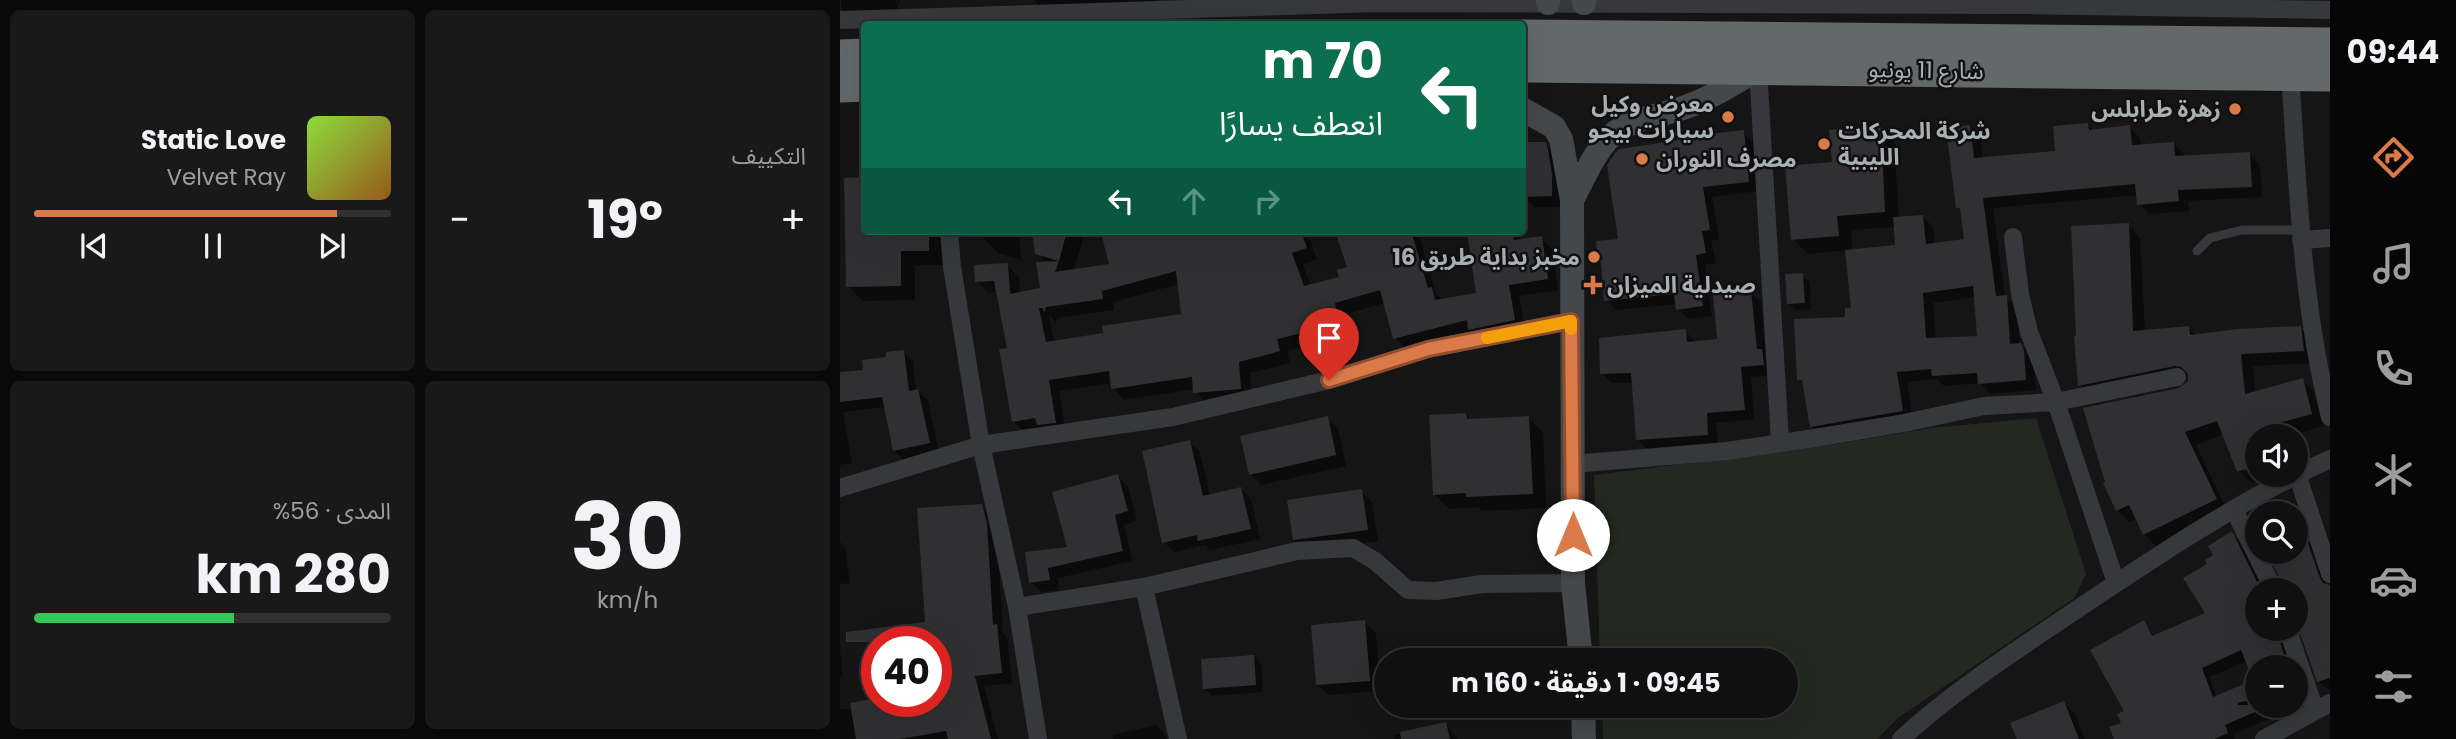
<!DOCTYPE html>
<html lang="ar">
<head>
<meta charset="utf-8">
<style>
	body { margin:0; font-family:Poppins,"Noto Sans Arabic",sans-serif; background:#191919; color:#f1f3f6; direction:rtl; height:100vh; display:flex; flex-direction:column; font-size:26px; white-space:nowrap }
	* { box-sizing:border-box; margin:0 }
	p { font-size:23px; color:#9c9d9f }
	.icon { flex:none; width:38px; height:38px; fill:none; stroke:currentColor; stroke-width:2; stroke-linecap:round; stroke-linejoin:round }
	.map { position:relative; flex:1; overflow:hidden; direction:ltr }
	.panel { display:flex; flex-direction:column; gap:10px; padding:10px; background:#090909; width:840px }
	.panel>* { flex:none }
	.guide { position:absolute; left:21px; top:21px; width:665px; height:214px; border-radius:7px; box-shadow:0 7px 28px #0002,0 0 0 2px #303030; direction:rtl; background:#0b6e4f; color:#fff; overflow:hidden }
	.buttons { position:absolute; left:1405px; top:424px; display:grid; gap:14px }
	.buttons a { display:grid; place-items:center; width:63px; height:63px; border-radius:50%; background:#101010; box-shadow:0 7px 28px #0002,0 0 0 2px #303030; font-size:35px }
	.speed { position:absolute; left:21px; top:626px; display:flex; gap:14px; font-size:35px; font-weight:700; text-align:center }
	.speed>* { display:grid; place-content:center; width:91px; height:91px; border-radius:50%; background:#101010; box-shadow:0 7px 28px #0002,0 0 0 2px #303030; line-height:1 }
	.speed .limit { border:10px solid #d22; background:#fff; color:#111 }
	.pin { position:absolute; display:grid; place-items:center; width:60px; height:60px; color:#fff; margin:-72px -30px; border-radius:50% 50% 50% 0; rotate:-45deg; box-shadow:0 0 7px #0007 }
	.pin .icon { rotate:45deg }
	.me { position:absolute; width:77px; margin:-38px; rotate:0deg; stroke-linejoin:round; filter:drop-shadow(0 0 5px #0008) }
	.turn { display:flex; align-items:center; gap:24px; height:147px; padding:0 28px; font-size:32px }
	.turn .icon { width:91px; height:91px; stroke-width:2.5 }
	.turn b { display:block; font-size:49px; line-height:60px }
	.lanes { display:flex; align-items:center; height:66px; padding:0 28px; background:#0003; justify-content:center; gap:35px; direction:ltr }
	.lanes .off { opacity:.35 }
	.big { font-size:52px; font-weight:700; line-height:1.1 }
	.panel .widget { flex:1; display:flex; flex-direction:column; justify-content:center; gap:10px; min-width:0; padding:0 24px; border-radius:10px; background:#191919 }
	.panel .dial { align-items:center; gap:0 }
	.dial b { font-size:91px; line-height:1 }
	.song { display:flex; align-items:center; gap:21px }
	.cover { width:84px; height:84px; border-radius:10px; background:linear-gradient(135deg,hsl(90 70% 55%),hsl(30 70% 35%)) }
	.played { height:7px; border-radius:4px; background:linear-gradient(90deg,#da7a49 85%,#303030 85%) }
	.keys { display:flex; justify-content:space-around; direction:ltr }
	.heat { display:flex; justify-content:space-between; align-items:center; font-size:38px; direction:ltr }
	.charge { height:10px; border-radius:5px; background:linear-gradient(90deg,#34c759 56%,#303030 0) }
	.panel .tiles { flex:1; display:grid; gap:10px; grid-template-columns:repeat(2,1fr) }
	.trip { position:absolute; left:534px; top:648px; width:424px; height:70px; border-radius:35px; background:#101010; box-shadow:0 7px 28px #0002,0 0 0 2px #303030; font-weight:700; line-height:70px; text-align:center; direction:rtl }
	main { display:flex; flex:1; min-height:0 }
	.menu { display:flex; flex-direction:column; width:126px; justify-content:space-around; align-items:center; background:#060606; color:#9c9d9f }
	.menu .icon { width:49px; height:49px }
	.menu .selected { color:#da7a49 }
	.menu b { font-size:32px; color:#f1f3f6 }
	.map>svg:first-child { display:block }
	.green { fill:#232821 }
	.shadow { fill:#0007; fill-rule:evenodd }
	.building { fill:#303032; fill-rule:evenodd }
	.lines { fill:none; stroke-linecap:round; stroke-linejoin:round }
	.lane { stroke:#36383b; stroke-width:9 }
	.street { stroke:#36383b; stroke-width:18 }
	.secondary { stroke:#44484a; stroke-width:24 }
	.highway { stroke:#63686b; stroke-width:33 }
	.route-casing { stroke:#8e4f2f; stroke-width:18 }
	.route { stroke:#da7a49; stroke-width:12 }
	.slow { stroke:#f59e0b; stroke-width:12 }
	.poi-dot { fill:#da7a49; stroke:#101011; stroke-width:2.5 }
	.labels { text-anchor:middle; dominant-baseline:central; stroke-width:5; stroke-linejoin:round; paint-order:stroke }
	.street-label { font-size:23px; fill:#a8b0b4; stroke:#101011 }
	.poi-label { font-size:23px; font-weight:bold; fill:#a8b0b4; stroke:#101011; text-anchor:end }
</style>
</head>
<body>
<main>
<nav class="menu">
<b>09:44</b>
<svg class="icon selected" aria-label="directions" viewBox="0 0 24 24"><path d="M12 3l9 9-9 9-9-9zM9 14v-3h6M13 9l2 2-2 2"/></svg>
<svg class="icon" aria-label="music" viewBox="0 0 24 24"><path d="M9 18V5l10-2v13"/><circle cx="6" cy="18" r="3"/><circle cx="16" cy="16" r="3"/></svg>
<svg class="icon" aria-label="phone" viewBox="0 0 24 24"><path d="M5 4h4l2 5-3 2q2 4 5 5l2-3 5 2v4C11 20 4 13 5 4z"/></svg>
<svg class="icon" aria-label="climate" viewBox="0 0 24 24"><path d="M12 3v18M4 7l16 10M4 17L20 7"/></svg>
<svg class="icon" aria-label="car" viewBox="0 0 24 24"><path d="M5 17H2v-5l4-1 3-4h7l3 4 3 1v5h-3M9 17h6M6 11h13"/><circle cx="7" cy="17" r="2"/><circle cx="17" cy="17" r="2"/></svg>
<svg class="icon" aria-label="filters" viewBox="0 0 24 24"><path d="M4 7h16M4 17h16"/><circle cx="9" cy="7" r="2"/><circle cx="15" cy="17" r="2"/></svg>
</nav>
<div class="map">
<svg width="1490" height="739" viewBox="0 0 1490 739">
	<rect width="100%" height="100%" fill="#151516"/>
	<path class="green" d="M1196,418l50,156 -12,24 -176,120 -21,21h-274l-1,-34h183v-45h-185l-6,-185 224,-28 113,-19z"/>
	<path class="shadow" d="M1,0h59l-6,20 -39,1 -14,-13z
		M194,0h123v1l-110,14z
		M1248,125l6,6 35,-4 11,11 1,8 32,-2 11,10v4l65,-4 11,11 2,32 -74,4 1,10 -40,3 -10,-10 -1,-9 -145,13 12,89 12,11 3,36 11,12 3,7 2,27 -45,4 -11,-11 -36,3 -7,-7 -30,3 6,40 -91,15 -10,-11 -7,-41 -6,-5 54,-70 -6,-60 -39,4 -15,-15 40,-75 47,-37 14,15 5,77 24,-2 10,10 2,17 31,-4 -4,-29 -4,-4 11,-80 11,11 3,21 74,-7zM1056,227l1,20 -45,4 -1,-21zM1135,297l4,40 -43,4 -3,-38z
		M903,132l10,10 6,49 -47,6 7,42 -8,2 5,22 -11,2 7,51 -24,3 -10,-10 -1,-5 -61,6 -10,-10 -3,-34 -4,-4 21,-22z
		M705,143l11,12 7,52h-29l-11,-11z
		M6,179h18v52h74l4,4 1,30h-28v35l-52,1 -15,-15z
		M1288,225l12,13 5,94 43,-4 9,8 103,-8 13,12 3,23 -63,3 2,27 47,-13 13,12 9,34 -34,10h-32l-15,36 15,-6v8h17l-24,9 -12,-12 -14,-37 -29,11 32,67 -71,35 -13,-13 -7,-15 -7,3 -13,-12 63,-120 9,-8v-5l-97,20 -12,-12z
		M146,231h33l2,29 -23,-7 -14,-14z
		M194,231h51l-11,40 37,-6 -9,-34h198l11,11 6,17 -14,5 7,22 32,-7 7,-11 -12,-37h86l1,2 -5,1 17,60 7,7 35,-7 -9,-63h46l7,9 19,-2 11,11 6,41 -39,6 6,35 -119,19 -11,-12 -10,-35 -39,11 5,21 -64,16 3,12 -40,10 2,27 -46,4 -11,-15 -71,11 -11,-12 -1,-5 -53,8 7,42h-41l-12,-12 -4,-72 -11,-57 -10,1 -11,-12 30,-16 12,12 1,17 22,-4 5,-27 -10,-10zM339,284l4,32 -78,19 -51,7 -5,-27 7,7 1,-4 57,-8 -1,-8z
		M962,275l8,7 1,27 -15,1 -8,-7z
		M910,292l11,10 5,53 6,6 1,14 -22,2 3,42 -38,4 2,21 -70,6 -11,-11 -4,-56h-21l-10,-10 83,-42 10,10h24z
		M63,351l10,10 3,30 12,9 11,53 -35,7 -10,-10 -9,-43 -42,5 9,51 -12,2v-91l25,-3z
		M626,415l5,5 57,-2 15,14 3,76 -64,3 -3,-4 -30,2 -15,-15z
		M487,418l11,11 8,37 -85,19 -11,-11z
		M350,442l10,10 10,44 31,-7 10,10 9,40 -50,11 -5,-5 -31,7 -10,-10z
		M278,476l10,11 9,34 -13,4 8,36 -74,17 1,12 -18,2 -10,-10 38,-34z
		M521,491l11,11 6,39 -73,10 -11,-11z
		M142,506l11,11 4,18 6,98 4,4 5,46 -28,3 14,53h-158v-30h13l23,-9 -9,-69 59,-7zM37,642h59v60h-59z
		M1427,506l7,7h-16v8l-4,-8z
		M1456,527l18,21 13,39 3,-1v103l-2,1 -9,-9 -19,-56 -4,1v-36l-27,-39h27z
		M1392,534l9,9 23,47h-6v38h32l3,39h-35v38h38v-30l7,21 -4,2 3,7 -69,29 2,5h-119l10,-27 17,-89 12,14 52,-23 2,-50zM1407,661l9,20 -39,16 -8,-20z
		M0,542l5,5 5,36 -10,1z
		M524,622l12,11 4,58 -52,4 -11,-11z
		M0,645l2,31 -2,1z
		M414,657l7,7 2,28 -51,4 -7,-7z
		M1224,703l11,11 10,25h-66z
		M606,724l11,15h-62l-1,-4z
		M316,725l9,9 1,5h-53l-1,-4z"/>
	<path class="building" d="M1248,123l1,7 41,-5 2,20 42,-3 1,14 75,-4 2,35 -74,3 1,11 -42,4 -2,-21 -152,14 13,98 11,-1 3,49 11,-1 3,8 2,29 -48,4 -1,-11 -45,3 -1,-7 -34,3 6,39 -93,16 -8,-47h-5l-3,-61 51,-2v-9h6l-6,-58 50,-5 -2,-28 30,-2 3,29 38,-5 -4,-31h-4l-10,-80 24,-3 4,33 81,-7 -2,-25zM1133,286l4,50 -51,2 -3,-45z
		M1041,126l4,86 -48,4 2,20 -48,4 -6,-74 47,-4 -3,-32z
		M904,130l5,52 -46,5 7,43 -8,1 4,22 -10,2 7,51 -27,4 -2,-16 -70,7 -3,-38h-4l-1,-22 22,-2 -11,-74 9,-13 3,-3 74,-11v-2z
		M682,142h23l2,2 5,29v23l-30,1z
		M24,177v54h65v20h-28v35l-55,1 -2,-109z
		M1289,223l4,108 56,-5 1,9 48,-6 63,-3 3,25 -63,3 4,40 58,-16 9,36 -44,12 3,10h-13v28l-21,8 -20,-51 -32,11 32,67 -74,36 -14,-30 -13,6 -13,-28 2,-1 -22,-74 96,-20 9,-7v-7l-7,-7 -6,-1 -97,20 -4,-50h2l-5,-110z
		M192,231h35l-8,30 -24,-7z
		M285,231h176l6,17 -15,5 12,33 35,-9 -2,-7 10,-3 -12,-36h76l17,57 4,-1 3,13 41,-7 -9,-62h46l1,9 28,-4 6,43 -39,6 6,35 -47,10 -1,-10 -74,19 -13,-49 -45,13 5,21 -63,15 3,12 -41,11 2,27 -48,4 -1,-16 -81,12 -2,-18 -60,9 7,43 -19,2 -2,-7 -23,4 -13,-73 8,-1 -13,-67 -19,1 -1,-17 34,-2 2,31 30,-6 -4,-26 23,-1 -4,11 54,-8 -7,-27zM336,271l5,43 -79,12 1,7 -57,9 -7,-34h4l1,5 2,-6 57,-8 -1,-8z
		M963,273l2,30 -18,1 -2,-30z
		M911,290l6,59h5l2,16 -23,2 4,43 -38,3 1,22 -72,5 -5,-67 -31,1 -1,-36 87,-9 1,13 30,-3 -4,-45z
		M64,350l5,41 9,-2 12,54 -37,8 -11,-54 -42,5v-30l23,-2 -1,-10 24,-3v-5z
		M626,413l1,6 62,-3 4,78 -67,3v-4l-33,2 -4,-80z
		M488,416l8,39 -87,20 -9,-39z
		M350,440l13,56 38,-9 10,42 -53,12 -1,-6 -35,8 -20,-92z
		M278,474l10,37 -13,4 8,36 -75,17 2,12 -21,3 -4,-31 42,-5 -15,-55z
		M522,489l6,41 -75,10 -6,-40z
		M142,504l5,19 6,102 4,-1 5,49 -27,3 16,63h-43l-2,-8 -46,8h-44l-6,-36 27,-5v4h62l-3,-11v-49h-90v-10l79,-10 -8,-114z
		M1392,531l29,59h-3v38h18l8,27 -35,15 -8,-20 -39,18 11,29 45,-19v20l-20,5v2h33l-46,20 3,8 -14,6h-100l-5,-12 12,-4 -4,-9 7,-3 -34,-61 54,-30 8,16 53,-23 -22,-35 24,-14 -2,-4 8,-5 -5,-9z
		M1466,537l14,41 3,5 7,2v93l-13,4 -21,-60v-32h-11l-18,-39h25l4,9v-19z
		M525,620l5,61 -54,4 -5,-60z
		M414,655l2,30 -53,4 -2,-30z
		M1224,701l15,38h-62l-7,-16z
		M606,722l4,17h-49l-1,-7z"/>
	<g class="lines">
		<path class="lane" d="M1357,251l13,-13 32,-8h59"/>
		<path class="street" d="M0,20l539,-17 645,2 306,5
			M918,69l22,372
			M1450,74c8,116 12,231 40,343
			M109,231l3,36 29,178 36,162 21,132
			M1173,237l7,57 9,38 27,70 60,181
			M1461,240l29,-2
			M733,464l154,-13 88,-13 89,-15 80,-17 72,-4 121,-25
			M1457,474l33,100
			M0,488l141,-43 192,-28 156,-37 99,-31 143,-28
			M1394,510l40,80
			M304,587l34,152
			M177,607l127,-20 153,-36 56,-3 22,13 33,29 28,1 46,-7 91,-1
			M1447,628l28,82
			M1061,739c52,-48 113,-87 172,-127 82,-55 167,-112 257,-153
			M1424,739l66,-36"/>
		<path class="secondary" d="M708,0v3
			M744,0v3
			M682,109l32,18 7,12 11,61 1,383 8,77
			M732,200c11,-20 22,-48 39,-64 21,-20 55,-20 80,-31 24,-9 45,-23 67,-36
			M743,705l1,34"/>
		<path class="highway" d="M682,36l808,8
			M0,56l24,-1
			M682,66l808,9
			M0,86l24,-1"/>
	</g>
	<g class="lines">
		<defs>
			<path id="route" d="M489,380l99,-31 143,-28 2,214"/>
		</defs>
		<use href="#route" class="route-casing"/>
		<use href="#route" class="route"/>
		<path class="slow" d="M647,338l84,-17v8"/>
	</g>
	<g class="poi-dot">
		<circle cx="1395" cy="109" r="7"/>
		<circle cx="888" cy="117" r="7"/>
		<circle cx="984" cy="144" r="7"/>
		<circle cx="802" cy="159" r="7"/>
		<circle cx="754" cy="257" r="7"/>
		<path d="M749.5 274.5h7v7h7v7h-7v7h-7v-7h-7v-7h7z"/>
	</g>
	<g class="labels">
		<g class="street-label">
			<text transform="translate(1086 70) rotate(1)">شارع 11 يونيو</text>
		</g>
		<g class="poi-label">
			<text x="874" y="104">معرض وكيل<tspan x="874" dy="26">سيارات بيجو</tspan></text>
			<text x="1381" y="109">زهرة طرابلس</text>
			<text x="998" y="131" text-anchor="start">شركة المحركات<tspan x="998" dy="26">الليبية</tspan></text>
			<text x="816" y="159" text-anchor="start">مصرف النوران</text>
			<text x="740" y="257">مخبز بداية طريق 16</text>
			<text x="767" y="285" text-anchor="start">صيدلية الميزان</text>
		</g>
	</g>
</svg>
<div class="buttons">
<a><svg class="icon" aria-label="sound" viewBox="0 0 24 24"><path d="M4 9h4l5-4v14l-5-4H4zM17 9q2 3 0 6"/></svg></a>
<a><svg class="icon" aria-label="search" viewBox="0 0 24 24"><circle cx="10" cy="10" r="6"/><path d="M15 15l6 6"/></svg></a>
<a>+</a>
<a>−</a>
</div>
<div class="speed"><div class="limit">40</div></div>
<div class="pin" style="left:489px;top:380px;background:#d93025"><svg class="icon" aria-label="arrive" viewBox="0 0 24 24"><path d="M6 21V4h12l-3 4 3 4H6"/></svg></div>
<svg class="me" style="left:733px;top:535px" viewBox="-20 -20 40 40"><circle r="19" fill="#fff"/><path d="M0-13L10 11 0 6-10 11z" fill="#da7a49"/></svg>
<div class="trip">09:45 · 1 دقيقة · 160 m</div>
<div class="guide">
<div class="turn"><svg class="icon" aria-label="left" viewBox="0 0 24 24"><path d="M17 20v-9H6M10 6l-5 5 5 5"/></svg><div><b>70 m</b>انعطف يسارًا</div></div>
<div class="lanes"><svg class="icon" aria-label="left" viewBox="0 0 24 24"><path d="M17 20v-9H6M10 6l-5 5 5 5"/></svg><svg class="icon off" aria-label="ahead" viewBox="0 0 24 24"><path d="M12 20V5M6 11l6-6 6 6"/></svg><svg class="icon off" aria-label="right" viewBox="0 0 24 24"><path d="M7 20v-9h11M14 6l5 5-5 5"/></svg></div>
</div>
</div>
<section class="panel">
<div class="tiles">
<div class="widget"><p>التكييف</p>
<div class="heat"><a>−</a><b class="big">19°</b><a>+</a></div>
</div>
<div class="widget">
<div class="song"><i class="cover"></i><div><b>Static Love</b><p>Velvet Ray</p></div></div>
<div class="played"></div>
<div class="keys"><svg class="icon" aria-label="previous" viewBox="0 0 24 24"><path d="M18 5L8 12l10 7zM5 5v14"/></svg><svg class="icon" aria-label="pause" viewBox="0 0 24 24"><path d="M8 5v14M16 5v14"/></svg><svg class="icon" aria-label="next" viewBox="0 0 24 24"><path d="M6 5l10 7-10 7zM19 5v14"/></svg></div>
</div>
<div class="widget dial"><b>30</b><p>km/h</p></div>
<div class="widget"><p>المدى · 56%</p><b class="big">280 km</b><div class="charge"></div></div>
</div>
</section>
</main>
</body>
</html>
